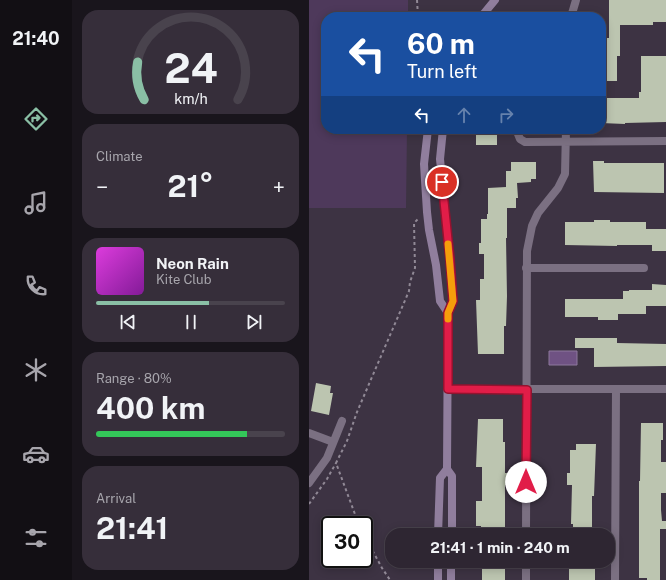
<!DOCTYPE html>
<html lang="en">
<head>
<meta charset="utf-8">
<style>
	body { margin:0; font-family:"Public Sans",sans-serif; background:#362e3a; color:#f1f3f6; height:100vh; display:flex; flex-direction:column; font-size:15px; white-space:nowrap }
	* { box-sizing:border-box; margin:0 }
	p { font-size:13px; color:#a7a5ac }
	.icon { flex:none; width:22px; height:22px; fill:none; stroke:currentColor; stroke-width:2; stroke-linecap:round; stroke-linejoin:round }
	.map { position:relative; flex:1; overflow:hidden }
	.sheet { display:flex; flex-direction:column; gap:10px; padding:10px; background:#19151c; width:237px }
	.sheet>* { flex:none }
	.guide { position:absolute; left:12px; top:12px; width:285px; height:122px; border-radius:16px; box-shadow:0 2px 10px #0003,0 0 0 1px #49434d; background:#1a4fa0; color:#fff; overflow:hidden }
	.speed { position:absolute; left:12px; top:516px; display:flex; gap:8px; font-size:20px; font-weight:700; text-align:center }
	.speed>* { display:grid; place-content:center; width:52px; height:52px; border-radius:50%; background:#2e2632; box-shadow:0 2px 10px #0003,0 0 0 1px #49434d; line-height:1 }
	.speed .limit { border:2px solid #111; border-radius:6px; background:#fff; color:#111 }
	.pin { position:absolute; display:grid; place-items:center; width:34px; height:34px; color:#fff; margin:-17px; border:2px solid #fff; border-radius:50%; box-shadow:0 1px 4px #0007 }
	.me { position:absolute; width:44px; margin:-22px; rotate:0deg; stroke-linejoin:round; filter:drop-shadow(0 0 3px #0008) }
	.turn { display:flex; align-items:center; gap:14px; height:84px; padding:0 20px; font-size:18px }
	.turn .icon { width:52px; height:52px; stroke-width:2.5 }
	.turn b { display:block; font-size:28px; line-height:34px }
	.lanes { display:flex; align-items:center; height:38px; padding:0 20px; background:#0003; justify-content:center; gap:20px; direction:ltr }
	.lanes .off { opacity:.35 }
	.big { font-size:30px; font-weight:700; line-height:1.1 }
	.sheet .card { flex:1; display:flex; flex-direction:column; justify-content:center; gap:6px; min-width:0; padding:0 14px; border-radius:16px; background:#362e3a }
	.sheet .dial { align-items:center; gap:0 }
	.dial svg { height:104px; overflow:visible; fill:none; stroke:#49434d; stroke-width:7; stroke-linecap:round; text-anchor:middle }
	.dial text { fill:#f1f3f6; stroke:none }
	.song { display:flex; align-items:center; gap:12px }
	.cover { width:48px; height:48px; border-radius:6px; background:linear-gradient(135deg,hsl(300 70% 55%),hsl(290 70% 35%)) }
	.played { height:4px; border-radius:2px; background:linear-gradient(90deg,#8abfa5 60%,#49434d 60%) }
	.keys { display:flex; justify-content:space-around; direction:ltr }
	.heat { display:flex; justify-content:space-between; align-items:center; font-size:22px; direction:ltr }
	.charge { height:6px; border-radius:3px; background:linear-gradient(90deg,#34c759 80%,#49434d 0) }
	.trip { position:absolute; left:76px; top:528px; width:230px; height:40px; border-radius:16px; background:#2e2632; box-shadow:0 2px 10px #0003,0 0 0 1px #49434d; font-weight:700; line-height:40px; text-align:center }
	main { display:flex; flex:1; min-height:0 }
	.menu { display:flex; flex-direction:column; width:72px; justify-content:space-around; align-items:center; background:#120f14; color:#a7a5ac }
	.menu .icon { width:28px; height:28px }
	.menu .active { color:#8abfa5 }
	.menu b { font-size:18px; color:#f1f3f6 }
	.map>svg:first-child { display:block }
	.green { fill:#4e395b }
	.water { fill:#6f5283; stroke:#8e789d }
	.building { fill:#bcc5b0 }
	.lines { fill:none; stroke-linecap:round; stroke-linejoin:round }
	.path { stroke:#918996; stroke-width:2; stroke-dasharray:3 3; stroke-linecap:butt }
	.street { stroke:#7b7082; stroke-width:8 }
	.secondary { stroke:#907e9d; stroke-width:8 }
	.route-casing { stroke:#92132f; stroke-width:10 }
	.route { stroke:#e11d48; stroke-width:7 }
	.slow { stroke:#f59e0b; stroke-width:7 }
</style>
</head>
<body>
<main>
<nav class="menu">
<b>21:40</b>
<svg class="icon active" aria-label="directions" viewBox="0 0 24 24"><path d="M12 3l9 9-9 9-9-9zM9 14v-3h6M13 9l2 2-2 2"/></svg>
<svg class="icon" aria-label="music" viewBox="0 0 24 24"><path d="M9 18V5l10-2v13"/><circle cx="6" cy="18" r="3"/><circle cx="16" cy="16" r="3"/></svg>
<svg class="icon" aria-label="phone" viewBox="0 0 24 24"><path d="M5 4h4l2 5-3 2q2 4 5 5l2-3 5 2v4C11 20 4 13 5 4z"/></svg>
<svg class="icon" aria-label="climate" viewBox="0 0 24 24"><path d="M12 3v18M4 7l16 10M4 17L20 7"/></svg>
<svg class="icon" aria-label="car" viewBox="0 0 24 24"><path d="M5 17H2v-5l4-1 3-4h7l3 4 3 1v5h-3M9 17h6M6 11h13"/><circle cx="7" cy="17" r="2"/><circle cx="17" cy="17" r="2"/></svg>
<svg class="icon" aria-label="filters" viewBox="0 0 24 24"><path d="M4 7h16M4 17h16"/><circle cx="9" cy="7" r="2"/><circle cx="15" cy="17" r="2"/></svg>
</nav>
<section class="sheet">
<div class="card dial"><svg viewBox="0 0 100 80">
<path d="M14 69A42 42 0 1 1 86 69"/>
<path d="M14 69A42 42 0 0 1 9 40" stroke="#8abfa5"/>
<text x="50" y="56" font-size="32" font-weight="700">24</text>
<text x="50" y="72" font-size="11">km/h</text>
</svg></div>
<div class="card"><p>Climate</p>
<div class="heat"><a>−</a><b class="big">21°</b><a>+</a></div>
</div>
<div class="card">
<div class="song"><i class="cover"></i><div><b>Neon Rain</b><p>Kite Club</p></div></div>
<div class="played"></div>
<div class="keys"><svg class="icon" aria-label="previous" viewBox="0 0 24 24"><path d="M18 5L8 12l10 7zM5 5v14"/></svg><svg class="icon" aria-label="pause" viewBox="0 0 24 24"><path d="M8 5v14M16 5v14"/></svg><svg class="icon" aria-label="next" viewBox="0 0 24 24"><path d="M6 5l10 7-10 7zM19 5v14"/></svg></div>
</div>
<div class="card"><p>Range · 80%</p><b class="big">400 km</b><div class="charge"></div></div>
<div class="card"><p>Arrival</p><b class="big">21:41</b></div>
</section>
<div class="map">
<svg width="357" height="580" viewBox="0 0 357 580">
	<rect width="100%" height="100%" fill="#3d3343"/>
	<path class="green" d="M0,0h99v17h-82v112h81l-1,79h-97z"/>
	<path class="water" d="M240,351h28v14h-28z"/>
	<path class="building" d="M300,0h57v22h-13v3h-33v31h-3v25h-16v-43h8z
		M332,56h25v66l-41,1v1l-24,-1v-25h38v-6h2z
		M167,129h21v16h-21z
		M284,161h11v2h60v30l-70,-1z
		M202,162h25v17h-5v3l-14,1 1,15h-2v10h-9v30h-1l1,58 -1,30h-2v28h-26l-2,-54h4v-21h4v-25h-5v-11h2v-24h6v-5h1v-26l18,-1v-16h5z
		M285,220h16v2h36v7h20v22h-14v-6h-35v1l-52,-1v-23h29z
		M343,284l14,1v21h-20v8h-28v6h-20v-3h-33v-18h58v-8h6v-1h23z
		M266,338h42v5l49,1v22l-72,1v-19h-19z
		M7,383l15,3 -1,7h3l-4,22 -18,-4z
		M169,419h25v23h2v31h2v12h-2v50h-24v-9h-5v-25h6v-34h-6z
		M332,423h22v17h-2v22h5v31h-5v17l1,11h4v8h-6v51h-13v-2h-8v-97h1z
		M267,444h20l-2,52h-2v39h-19v-11h-2l1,-39h-5v-12h3v-23h6z
		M176,561h20v19h-23v-11h3z
		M265,561h21v19h-26v-13h5z"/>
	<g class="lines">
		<path class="path" d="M108,0l1,17
			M0,504l18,-25 9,-16
			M50,525l-23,-62 11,-22 10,-29 52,-121 1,-9 5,-14 -1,-45 4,-4
			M55,535l18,33 8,12"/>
		<path class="street" d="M262,17l5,-17
			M207,129l4,10 5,3 141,-1
			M217,268h118
			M139,389h218
			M0,433l24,9
			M0,483l18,-25 15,-37
			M217,535l1,-284 5,-25 6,-13 20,-25 7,-14 1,-45
			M217,580v-19
			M306,580l1,-191"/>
		<path class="secondary" d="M172,17l14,-17
			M119,129l-4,35 3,48 2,18 7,35 4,36 8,12
			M134,129l-3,30 10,100 3,42 -5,12 -1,156 5,7v59
			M129,535l2,-57 7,-9
			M129,580v-19
			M142,580v-19"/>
	</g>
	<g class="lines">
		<defs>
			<path id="route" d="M133,182l8,77 3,42 -5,12v76l79,1 -1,92"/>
		</defs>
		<use href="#route" class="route-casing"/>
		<use href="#route" class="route"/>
		<path class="slow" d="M139,319v-6l5,-12 -5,-57"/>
	</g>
</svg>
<div class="speed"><div class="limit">30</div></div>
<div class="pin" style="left:133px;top:182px;background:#d93025"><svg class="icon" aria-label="arrive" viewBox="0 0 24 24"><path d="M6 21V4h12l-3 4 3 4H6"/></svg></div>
<svg class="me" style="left:217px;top:482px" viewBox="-20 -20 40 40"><circle r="19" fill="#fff"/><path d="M0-13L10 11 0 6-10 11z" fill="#e11d48"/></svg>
<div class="trip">21:41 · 1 min · 240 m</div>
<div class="guide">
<div class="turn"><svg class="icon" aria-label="left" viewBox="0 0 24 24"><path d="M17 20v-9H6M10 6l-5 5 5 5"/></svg><div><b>60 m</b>Turn left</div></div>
<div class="lanes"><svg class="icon" aria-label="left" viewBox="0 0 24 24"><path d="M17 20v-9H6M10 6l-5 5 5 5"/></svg><svg class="icon off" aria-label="ahead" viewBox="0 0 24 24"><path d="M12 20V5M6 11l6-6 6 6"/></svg><svg class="icon off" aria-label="right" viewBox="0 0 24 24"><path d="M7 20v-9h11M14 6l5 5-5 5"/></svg></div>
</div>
</div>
</main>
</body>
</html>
